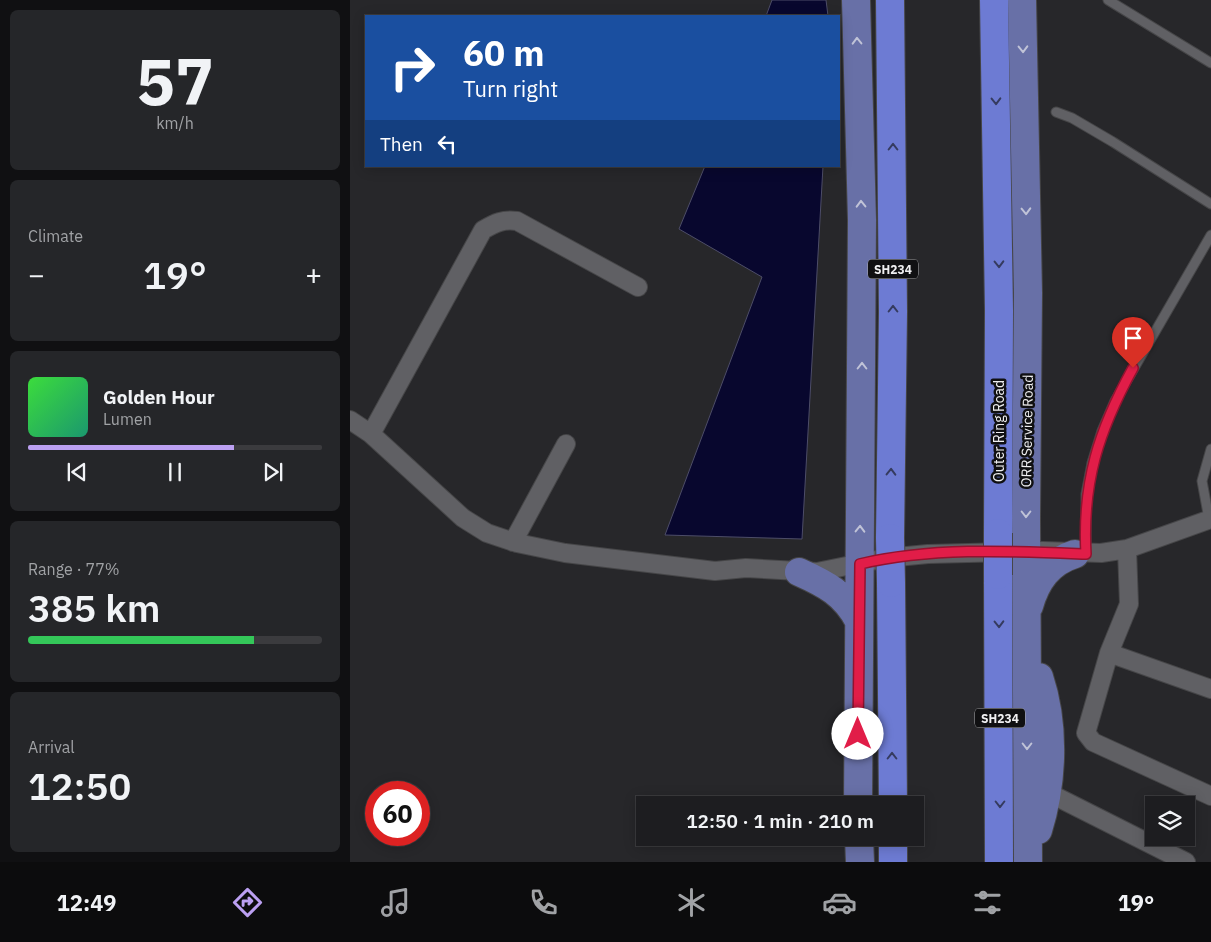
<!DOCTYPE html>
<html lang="en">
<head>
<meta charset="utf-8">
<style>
	body { margin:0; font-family:"IBM Plex Sans",sans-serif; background:#252629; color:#f1f3f6; height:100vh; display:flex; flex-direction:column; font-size:19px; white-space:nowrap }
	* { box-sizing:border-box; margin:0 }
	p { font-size:16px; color:#a0a2a5 }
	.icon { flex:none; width:28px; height:28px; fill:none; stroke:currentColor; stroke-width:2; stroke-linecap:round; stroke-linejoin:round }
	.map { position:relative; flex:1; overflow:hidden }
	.drawer { display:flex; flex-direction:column; gap:10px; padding:10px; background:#101012; width:350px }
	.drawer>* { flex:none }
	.banner { position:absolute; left:15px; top:15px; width:475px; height:152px; border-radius:0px; box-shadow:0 2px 12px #0003,0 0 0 1px #3b3b3e; background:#1a4fa0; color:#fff; overflow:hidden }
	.controls { position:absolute; left:795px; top:796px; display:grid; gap:10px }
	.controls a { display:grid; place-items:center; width:50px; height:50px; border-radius:0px; background:#1d1d20; box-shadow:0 2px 12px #0003,0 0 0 1px #3b3b3e; font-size:25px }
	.speed { position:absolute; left:15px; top:781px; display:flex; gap:10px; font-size:25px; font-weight:700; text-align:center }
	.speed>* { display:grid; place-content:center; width:65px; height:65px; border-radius:50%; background:#1d1d20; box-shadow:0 2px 12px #0003,0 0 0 1px #3b3b3e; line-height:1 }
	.speed .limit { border:8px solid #d22; background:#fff; color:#111 }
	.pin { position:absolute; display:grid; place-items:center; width:42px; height:42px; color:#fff; margin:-51px -21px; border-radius:50% 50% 50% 0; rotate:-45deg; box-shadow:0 0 5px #0007 }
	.pin .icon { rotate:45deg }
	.me { position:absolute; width:55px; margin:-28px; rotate:0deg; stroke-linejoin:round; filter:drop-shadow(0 0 4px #0008) }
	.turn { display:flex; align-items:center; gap:18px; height:105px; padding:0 15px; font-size:22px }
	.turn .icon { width:65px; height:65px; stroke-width:2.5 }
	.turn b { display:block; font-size:35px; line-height:42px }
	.then { display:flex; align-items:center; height:48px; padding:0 15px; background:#0003; gap:10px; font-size:19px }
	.big { font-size:38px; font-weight:600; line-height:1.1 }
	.drawer .widget { flex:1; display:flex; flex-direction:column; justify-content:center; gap:8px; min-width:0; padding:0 18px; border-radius:8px; background:#252629 }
	.drawer .dial { align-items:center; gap:0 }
	.dial b { font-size:65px; line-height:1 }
	.song { display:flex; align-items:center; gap:15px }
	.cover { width:60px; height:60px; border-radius:8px; background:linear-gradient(135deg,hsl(120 70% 55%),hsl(160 70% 35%)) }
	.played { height:5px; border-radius:2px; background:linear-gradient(90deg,#bca0f2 70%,#3b3b3e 70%) }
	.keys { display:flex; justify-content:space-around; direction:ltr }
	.heat { display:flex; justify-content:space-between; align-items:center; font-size:28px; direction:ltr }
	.charge { height:8px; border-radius:4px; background:linear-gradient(90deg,#34c759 77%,#3b3b3e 0) }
	.trip { position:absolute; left:286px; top:796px; width:288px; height:50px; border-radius:0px; background:#1d1d20; box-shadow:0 2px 12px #0003,0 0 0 1px #3b3b3e; font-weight:600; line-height:50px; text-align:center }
	.dock { display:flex; height:80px; justify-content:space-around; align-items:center; background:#0c0c0d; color:#a0a2a5 }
	.dock .icon { width:35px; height:35px }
	.dock .on { color:#bca0f2 }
	.dock b { font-size:22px; color:#f1f3f6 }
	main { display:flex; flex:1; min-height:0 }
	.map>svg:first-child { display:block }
	.water { fill:#08072e; stroke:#4d4d68 }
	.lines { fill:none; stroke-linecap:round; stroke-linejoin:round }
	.service-casing { stroke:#464648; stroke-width:11 }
	.minor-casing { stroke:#464648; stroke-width:20 }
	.primary-casing { stroke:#464648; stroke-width:30 }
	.motorway-casing { stroke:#464648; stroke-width:30 }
	.service { stroke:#606064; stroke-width:9 }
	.minor { stroke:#606064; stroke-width:18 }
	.primary { stroke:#6870a7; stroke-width:28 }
	.motorway { stroke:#6d7bd3; stroke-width:28 }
	.motorway-bridge-casing { stroke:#464648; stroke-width:30; stroke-linecap:butt }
	.motorway-bridge { stroke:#6d7bd3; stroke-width:28 }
	.oneway { stroke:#c0c3d7 }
	.oneway2 { stroke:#353b5f }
	.route-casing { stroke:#92132f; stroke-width:12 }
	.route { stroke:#e11d48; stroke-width:9 }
	.labels { text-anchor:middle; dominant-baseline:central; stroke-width:5; stroke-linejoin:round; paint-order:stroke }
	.shield { fill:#101012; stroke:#acacae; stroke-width:1 }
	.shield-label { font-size:12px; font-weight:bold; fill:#efeff1 }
	.street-label { font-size:14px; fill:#efeff1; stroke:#101012 }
</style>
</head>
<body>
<main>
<section class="drawer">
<div class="widget dial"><b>57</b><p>km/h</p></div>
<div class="widget"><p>Climate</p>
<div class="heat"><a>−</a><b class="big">19°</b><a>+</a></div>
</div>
<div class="widget">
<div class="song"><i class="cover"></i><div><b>Golden Hour</b><p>Lumen</p></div></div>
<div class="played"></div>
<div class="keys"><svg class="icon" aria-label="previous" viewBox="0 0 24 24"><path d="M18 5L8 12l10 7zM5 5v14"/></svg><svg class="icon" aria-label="pause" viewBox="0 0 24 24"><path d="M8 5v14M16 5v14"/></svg><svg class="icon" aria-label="next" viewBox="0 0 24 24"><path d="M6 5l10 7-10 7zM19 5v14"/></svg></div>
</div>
<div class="widget"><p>Range · 77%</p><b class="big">385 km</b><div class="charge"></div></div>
<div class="widget"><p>Arrival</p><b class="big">12:50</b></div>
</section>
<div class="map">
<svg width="861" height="862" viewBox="0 0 861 862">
	<rect width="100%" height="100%" fill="#27272a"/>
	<path class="water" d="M422,0h54l2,16h-62z
		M355,166h118l-21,373 -137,-4 97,-258 -83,-48z"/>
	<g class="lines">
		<defs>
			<path id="service" d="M758,0l103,63
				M706,112l16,6 41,24 98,62
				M859,519l-7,-38 9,-32
				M736,554v-60l6,-31 10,-32 13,-30 96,-166"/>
			<path id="minor" d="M0,420l21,14 92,84 24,15 30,10 48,10 150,18 31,-3 71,4 69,-14 42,-4 115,-3 58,2 26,-4 84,-30
				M21,434l112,-204c12,-7 20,-11 34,-9l121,66
				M163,542l53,-98
				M777,549l2,55 -20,49 -23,80 7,9 118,54
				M759,653l102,36
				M697,792l139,70"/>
			<path id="primary" d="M506,0l6,220 -4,585
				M672,0l6,293 -2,225 2,344
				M449,572c27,12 46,22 60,49
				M679,606c7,-25 20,-44 46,-52
				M688,830c15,-48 17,-105 1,-153
				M509,838l1,24"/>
			<path id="motorway" d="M644,0l5,311 -1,222
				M540,538l3,-226 -3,-312
				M648,575l1,287
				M541,583l2,222
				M543,838v24"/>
		</defs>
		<use href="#service" class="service-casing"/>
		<use href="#minor" class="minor-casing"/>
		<use href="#primary" class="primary-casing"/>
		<use href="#motorway" class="motorway-casing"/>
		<use href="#service" class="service"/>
		<use href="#minor" class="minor"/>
		<use href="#primary" class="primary"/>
		<use href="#motorway" class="motorway"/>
		<defs>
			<path id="motorway-bridge" d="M648,533v42
				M540,538l1,45"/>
		</defs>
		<use href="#motorway-bridge" class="motorway-bridge-casing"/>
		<use href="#motorway-bridge" class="motorway-bridge"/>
	</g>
	<defs><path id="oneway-chevron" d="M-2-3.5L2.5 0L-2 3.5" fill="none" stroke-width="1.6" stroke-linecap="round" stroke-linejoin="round" transform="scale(1.25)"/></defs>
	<g class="oneway">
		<use href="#oneway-chevron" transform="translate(507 41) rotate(-91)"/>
		<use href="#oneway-chevron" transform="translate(673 49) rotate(89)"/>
		<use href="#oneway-chevron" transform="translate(511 204) rotate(-91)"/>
		<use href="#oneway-chevron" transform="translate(676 211) rotate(88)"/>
		<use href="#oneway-chevron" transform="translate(512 366) rotate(-90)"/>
		<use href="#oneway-chevron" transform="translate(676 514) rotate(90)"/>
		<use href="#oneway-chevron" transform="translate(510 529) rotate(-89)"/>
		<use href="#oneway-chevron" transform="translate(677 746) rotate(90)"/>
	</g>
	<g class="oneway2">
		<use href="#oneway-chevron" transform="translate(646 101) rotate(89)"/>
		<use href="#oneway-chevron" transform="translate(543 147) rotate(-90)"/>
		<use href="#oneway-chevron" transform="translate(649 264) rotate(89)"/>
		<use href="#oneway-chevron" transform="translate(543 309) rotate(-90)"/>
		<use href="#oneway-chevron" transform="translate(541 472) rotate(-89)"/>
		<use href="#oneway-chevron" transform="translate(649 624) rotate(89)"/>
		<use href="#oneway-chevron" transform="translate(542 756) rotate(-90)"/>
		<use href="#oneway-chevron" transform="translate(650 804) rotate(90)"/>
	</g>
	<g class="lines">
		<defs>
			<path id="route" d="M508,734l2,-170c73,-17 151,-13 226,-10 -4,-72 13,-124 47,-186"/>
		</defs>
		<use href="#route" class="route-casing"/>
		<use href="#route" class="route"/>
	</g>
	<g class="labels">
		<g class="shield">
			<rect x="518" y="259.5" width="50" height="19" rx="4"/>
			<rect x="625" y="708.5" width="50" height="19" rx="4"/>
		</g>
		<g class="shield-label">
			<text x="543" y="269">SH234</text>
			<text x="650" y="718">SH234</text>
		</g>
		<g class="street-label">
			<text transform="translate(649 431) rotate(-90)">Outer Ring Road</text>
			<text transform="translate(677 431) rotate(-89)">ORR Service Road</text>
		</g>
	</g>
</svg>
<div class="controls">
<a><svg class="icon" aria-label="layers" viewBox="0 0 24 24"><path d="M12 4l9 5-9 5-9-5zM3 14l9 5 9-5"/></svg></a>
</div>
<div class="speed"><div class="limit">60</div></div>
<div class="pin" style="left:783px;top:368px;background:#d93025"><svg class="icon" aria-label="arrive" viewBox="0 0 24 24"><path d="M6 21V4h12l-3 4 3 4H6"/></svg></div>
<svg class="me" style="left:508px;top:734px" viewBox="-20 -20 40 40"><circle r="19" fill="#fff"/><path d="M0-13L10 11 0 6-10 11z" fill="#e11d48"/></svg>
<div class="trip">12:50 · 1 min · 210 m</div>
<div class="banner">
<div class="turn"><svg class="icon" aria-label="right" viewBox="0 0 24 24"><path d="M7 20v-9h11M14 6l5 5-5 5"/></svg><div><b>60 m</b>Turn right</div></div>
<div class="then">Then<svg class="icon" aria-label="left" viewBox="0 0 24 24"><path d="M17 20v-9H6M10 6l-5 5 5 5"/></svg></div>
</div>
</div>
</main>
<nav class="dock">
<b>12:49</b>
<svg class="icon on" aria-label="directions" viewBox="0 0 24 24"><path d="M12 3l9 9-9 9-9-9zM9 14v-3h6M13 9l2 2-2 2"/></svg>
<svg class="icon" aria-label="music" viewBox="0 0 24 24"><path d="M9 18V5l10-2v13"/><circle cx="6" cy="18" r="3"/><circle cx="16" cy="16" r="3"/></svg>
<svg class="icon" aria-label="phone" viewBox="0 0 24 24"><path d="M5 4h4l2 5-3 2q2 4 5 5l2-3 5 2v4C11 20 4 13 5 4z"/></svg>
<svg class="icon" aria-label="climate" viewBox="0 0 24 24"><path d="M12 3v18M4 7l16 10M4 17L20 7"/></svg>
<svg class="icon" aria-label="car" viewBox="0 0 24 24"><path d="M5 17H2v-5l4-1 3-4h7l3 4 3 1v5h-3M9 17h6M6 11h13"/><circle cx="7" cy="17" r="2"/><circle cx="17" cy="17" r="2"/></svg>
<svg class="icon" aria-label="filters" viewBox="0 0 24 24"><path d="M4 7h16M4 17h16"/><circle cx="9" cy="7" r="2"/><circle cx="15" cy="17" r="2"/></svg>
<b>19°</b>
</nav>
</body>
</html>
